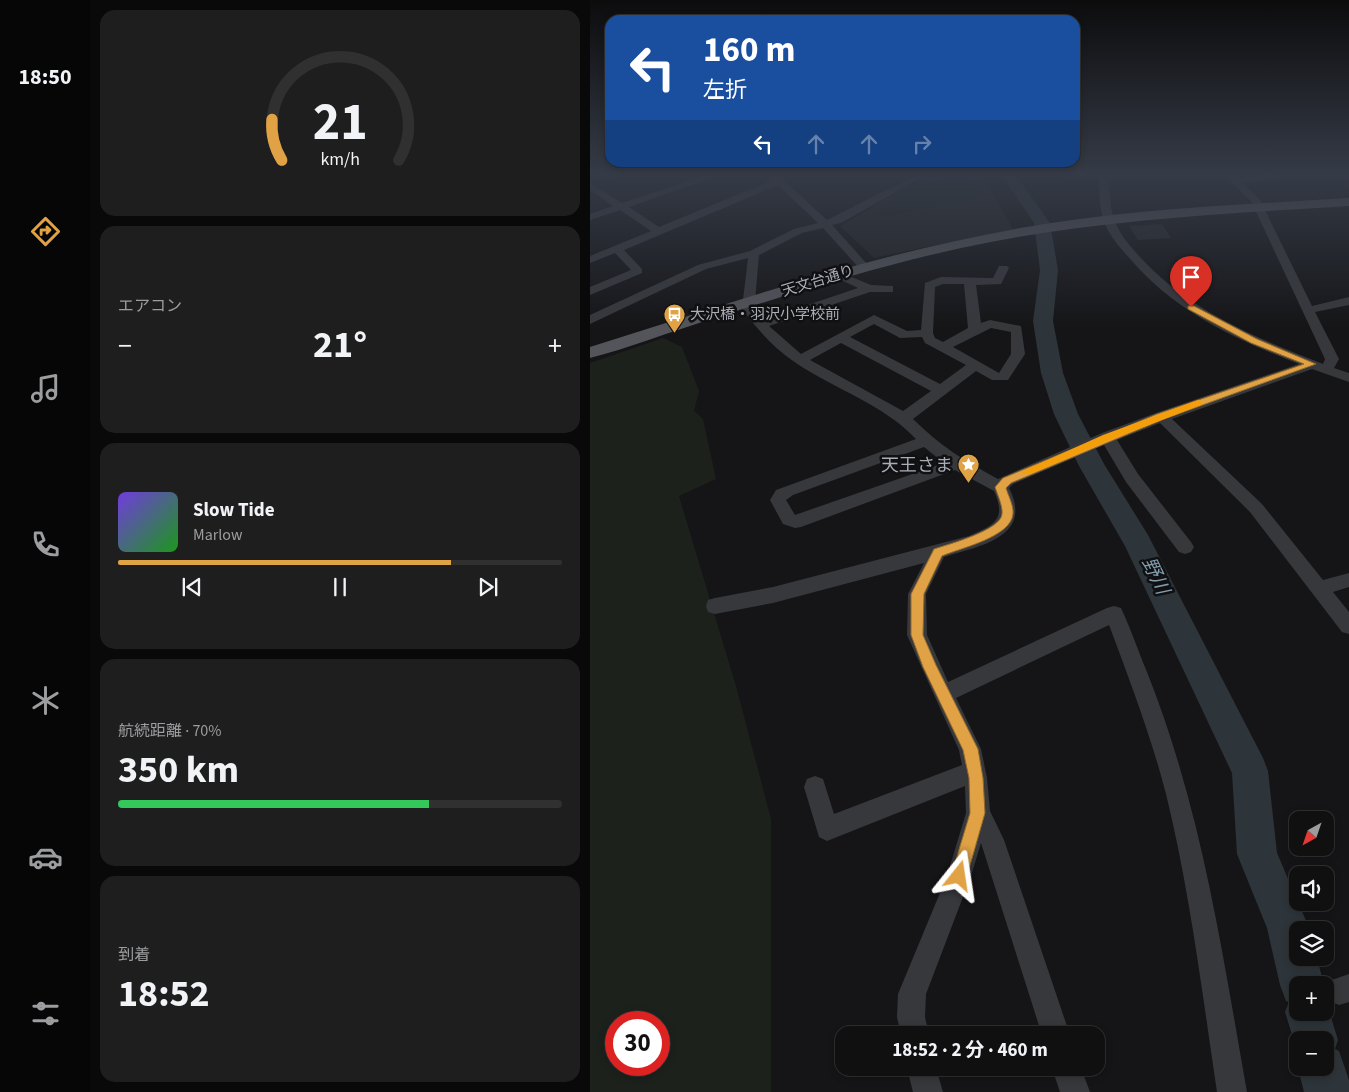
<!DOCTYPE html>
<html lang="ja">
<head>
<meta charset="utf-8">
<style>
	body { margin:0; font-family:"Source Sans 3","Noto Sans JP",sans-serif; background:#1e1e1f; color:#f1f3f6; height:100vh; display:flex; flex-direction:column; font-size:19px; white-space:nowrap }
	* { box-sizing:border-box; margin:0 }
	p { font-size:16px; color:#9c9d9f }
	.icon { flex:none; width:28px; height:28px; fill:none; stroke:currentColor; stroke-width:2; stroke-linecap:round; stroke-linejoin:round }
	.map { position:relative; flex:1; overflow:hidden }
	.side { display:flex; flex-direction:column; gap:10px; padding:10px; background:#090909; width:500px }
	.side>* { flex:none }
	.guide { position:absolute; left:15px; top:15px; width:475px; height:152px; border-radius:15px; box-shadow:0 2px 8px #0003,0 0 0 1px #303031; background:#1a4fa0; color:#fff; overflow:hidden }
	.needle { width:32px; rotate:220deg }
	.tools { position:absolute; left:699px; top:811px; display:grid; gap:10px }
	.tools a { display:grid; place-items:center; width:45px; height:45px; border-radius:10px; background:#101011; box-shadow:0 2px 8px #0003,0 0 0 1px #303031; font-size:25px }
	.speed { position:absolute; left:15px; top:1011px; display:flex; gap:10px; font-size:25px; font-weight:700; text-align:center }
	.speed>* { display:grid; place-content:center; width:65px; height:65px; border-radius:50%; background:#101011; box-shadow:0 2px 8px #0003,0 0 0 1px #303031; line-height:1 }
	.speed .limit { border:8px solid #d22; background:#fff; color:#111 }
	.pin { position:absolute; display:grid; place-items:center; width:42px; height:42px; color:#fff; margin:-51px -21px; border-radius:50% 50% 50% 0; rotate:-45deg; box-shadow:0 0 5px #0007 }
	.pin .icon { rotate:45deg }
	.me { position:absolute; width:55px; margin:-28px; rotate:15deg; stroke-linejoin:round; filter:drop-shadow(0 0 4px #0008) }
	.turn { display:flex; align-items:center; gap:18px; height:105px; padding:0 15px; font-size:22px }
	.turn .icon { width:65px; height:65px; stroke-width:2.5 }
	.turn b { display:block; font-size:35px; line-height:42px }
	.lanes { display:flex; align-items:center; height:48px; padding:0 15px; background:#0003; justify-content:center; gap:25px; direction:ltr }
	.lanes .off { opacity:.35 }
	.big { font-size:38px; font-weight:700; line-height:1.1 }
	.side .widget { flex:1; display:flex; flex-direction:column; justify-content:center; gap:8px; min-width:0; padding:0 18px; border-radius:15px; background:#1e1e1f }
	.side .dial { align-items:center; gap:0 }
	.dial svg { height:130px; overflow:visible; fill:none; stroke:#303031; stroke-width:7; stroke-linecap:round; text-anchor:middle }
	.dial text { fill:#f1f3f6; stroke:none }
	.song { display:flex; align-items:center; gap:15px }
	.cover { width:60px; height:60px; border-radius:8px; background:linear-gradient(135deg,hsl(260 70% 55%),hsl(120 70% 35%)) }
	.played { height:5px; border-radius:2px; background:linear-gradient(90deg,#e0a244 75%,#303031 75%) }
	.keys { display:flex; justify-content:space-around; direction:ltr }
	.heat { display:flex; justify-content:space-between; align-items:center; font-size:28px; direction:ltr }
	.charge { height:8px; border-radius:4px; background:linear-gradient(90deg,#34c759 70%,#303031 0) }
	.trip { position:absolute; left:245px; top:1026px; width:270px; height:50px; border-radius:15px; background:#101011; box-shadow:0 2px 8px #0003,0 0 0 1px #303031; font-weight:700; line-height:50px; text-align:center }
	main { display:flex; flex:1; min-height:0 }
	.dock { display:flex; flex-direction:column; width:90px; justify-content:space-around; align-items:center; background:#060607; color:#9c9d9f }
	.dock .icon { width:35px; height:35px }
	.dock .active { color:#e0a244 }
	.dock b { font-size:22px; color:#f1f3f6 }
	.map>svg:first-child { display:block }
	.built { fill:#212224 }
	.green { fill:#1c211c; fill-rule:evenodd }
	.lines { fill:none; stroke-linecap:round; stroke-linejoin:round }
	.river { fill:#2d353a; fill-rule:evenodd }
	.building { fill:#252628 }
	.minor { fill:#37383c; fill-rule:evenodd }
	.major { fill:#53555a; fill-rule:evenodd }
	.route { fill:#e0a244; stroke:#92692c }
	.slow { fill:#f59e0b }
	.labels { text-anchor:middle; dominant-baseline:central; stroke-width:5; stroke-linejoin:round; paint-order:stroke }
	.far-street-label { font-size:15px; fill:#a9adb6; stroke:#101012 }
	.far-poi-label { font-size:15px; fill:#a9adb6; stroke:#101012; text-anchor:start }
	.poi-label { font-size:18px; fill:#a9adb6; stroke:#101012; text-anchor:end }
	.water-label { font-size:19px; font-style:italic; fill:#839cae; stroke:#101012 }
</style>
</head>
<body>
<main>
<nav class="dock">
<b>18:50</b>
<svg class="icon active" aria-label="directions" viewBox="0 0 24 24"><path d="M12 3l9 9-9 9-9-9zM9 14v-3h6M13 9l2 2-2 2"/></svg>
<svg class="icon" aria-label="music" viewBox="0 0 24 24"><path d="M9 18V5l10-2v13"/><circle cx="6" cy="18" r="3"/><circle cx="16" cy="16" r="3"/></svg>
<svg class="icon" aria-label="phone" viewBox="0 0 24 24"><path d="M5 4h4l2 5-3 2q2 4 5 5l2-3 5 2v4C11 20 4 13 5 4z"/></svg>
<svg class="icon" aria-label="climate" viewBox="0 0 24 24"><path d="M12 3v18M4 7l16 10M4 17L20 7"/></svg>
<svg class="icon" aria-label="car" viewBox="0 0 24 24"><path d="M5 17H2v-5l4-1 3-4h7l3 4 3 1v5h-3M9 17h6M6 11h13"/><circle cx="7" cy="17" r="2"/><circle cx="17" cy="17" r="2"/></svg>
<svg class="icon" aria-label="filters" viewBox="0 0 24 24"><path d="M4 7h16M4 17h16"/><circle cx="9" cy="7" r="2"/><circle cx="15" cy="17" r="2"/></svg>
</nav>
<section class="side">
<div class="widget dial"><svg viewBox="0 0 100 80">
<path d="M14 69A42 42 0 1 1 86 69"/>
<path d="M14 69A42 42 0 0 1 8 44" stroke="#e0a244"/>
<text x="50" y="56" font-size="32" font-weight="700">21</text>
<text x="50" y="72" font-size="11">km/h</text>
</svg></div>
<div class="widget"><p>エアコン</p>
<div class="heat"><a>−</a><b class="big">21°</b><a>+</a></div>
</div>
<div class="widget">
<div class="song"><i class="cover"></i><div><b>Slow Tide</b><p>Marlow</p></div></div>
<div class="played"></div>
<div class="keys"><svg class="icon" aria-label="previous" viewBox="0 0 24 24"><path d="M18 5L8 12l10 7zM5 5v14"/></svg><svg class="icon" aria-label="pause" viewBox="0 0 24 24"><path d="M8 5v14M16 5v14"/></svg><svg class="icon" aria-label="next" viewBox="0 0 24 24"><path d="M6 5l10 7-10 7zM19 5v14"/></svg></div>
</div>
<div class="widget"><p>航続距離 · 70%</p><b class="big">350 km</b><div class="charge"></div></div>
<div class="widget"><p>到着</p><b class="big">18:52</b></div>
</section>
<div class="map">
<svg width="759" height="1092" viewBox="0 0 759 1092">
	<rect width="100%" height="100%" fill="#151517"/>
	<path class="built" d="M343,175h49l31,54 -139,29 -34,-32 72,-42z"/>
	<path class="green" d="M377,175l19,22 -103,20 -5,-9 36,-23z
		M73,338l19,9 17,44 -5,20 9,8 13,60 -37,17 57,190 35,133v273h-181v-729zM26,1022h43v43h-43z"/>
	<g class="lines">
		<path class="river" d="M412,175h14l34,48 8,47 -5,51 10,52 15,41 26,50 44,71 115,223 5,13 9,82 33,77h-12v28h19l7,27h-26v27h27v-14l13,42 -3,9 4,2 10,29v12h-45l-6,-24h27v-28h-27v14l-13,-42 4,-10 -3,-1 -6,-16 -13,-57 -30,-74 -5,-81 -107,-227 -46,-80 -25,-52 -13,-41 -8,-52 7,-51 -6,-47z"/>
	</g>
	<path class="building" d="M572,224l9,14 -33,2 -9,-14z"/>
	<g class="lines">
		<path class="minor" d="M117,175h13l-91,32 30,20 114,-47 -4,-5h9l49,45 89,-45h10l-85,48 -9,2 36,40v4h-8l-37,-41 -21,5 -43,22 -4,46 -4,3 12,16 95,-32 -25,-12 -2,-2 6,-3 34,14 22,1v6h-23l-101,34 32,28 73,-39 33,16 14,-1 4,-47 16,-6 52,1 6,-12h8l2,2 -8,16 -25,1 5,38 9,-3 31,6 4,28 -17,26h-16l-16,-9 -63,48c26,26 53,43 85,60l104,-46 54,-20 143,-49c-62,-24 -123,-52 -167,-103 -10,-11 -21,-23 -27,-37 -6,-15 -6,-33 -6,-49h9c2,16 1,33 8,49 5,12 15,23 24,33 49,54 117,81 183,107l2,-5 -74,-158 -27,-26h10l4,3 25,-3h23l-5,3 -38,5 17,17 52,106 37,-9v8l-34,7 24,47 -5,9 15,5v9l-37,-13 -140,50 90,85 61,76 26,-7v14l-16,5 16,20v22l-7,-2 -92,-120 -90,-89 -43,17 21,34 53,68 3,5 -3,5 -6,2 -6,-2 -53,-70 -22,-37 -91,39 -4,4c25,49 -29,58 -65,69l-18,37 1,41 21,47 159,-74 7,-2 7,2c10,21 17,43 26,64 55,139 74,274 100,420h-30c-15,-100 -27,-200 -51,-298 -15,-58 -36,-113 -57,-169l-153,73 25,51 6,29 3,33 14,29 66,195h-28l-61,-192 -10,33 -45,118 -1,23 4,18h-28l-4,-18 1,-23 49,-118 19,-63 -1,-27 -138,55 -8,-4 -15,-50 3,-8 8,-3 8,3 11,35 128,-49 -3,-15 -52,-115 1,-41 16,-31 -151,40 -58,11 -7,-2 -2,-6 2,-6 7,-2 58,-11 196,-51c25,-11 38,-16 25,-45l-39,-21 -154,57 -6,1 -12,-4 -13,-24 6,-10 140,-51c-33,-35 -80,-49 -120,-76 -23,-15 -42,-37 -58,-60l5,-3 5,-42 -42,11 -116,55v-9l108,-50 52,-14 44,-22 24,-6 -40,-38 -154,65 18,19v4l-52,22v-8l41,-17 -16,-17 -25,10v-7l61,-25 -31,-21 -30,10v-6l23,-8 -23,-16v-7l32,20zM353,284h21l4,44 -25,14 -8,-4 -2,-5 2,-46zM284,324l26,14 22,-1 3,6 41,22 -26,19 -90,-47zM401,328l20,4v22l-12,19 -46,-26zM251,343l90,48 -28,20 -93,-51zM334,447l20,16 -149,52 -9,-15 7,-5z
			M759,974v28l-10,3 -10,-4 -4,-10 4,-10z
			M317,1068h29l7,24h-30z
			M462,1068h29l9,24h-30z"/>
		<path class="major" d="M759,198v8c-130,8 -260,14 -388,42 -87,19 -171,46 -256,73 -38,12 -76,27 -115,37v-11c140,-44 280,-92 425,-118 110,-20 222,-24 334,-31z"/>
	</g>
	<linearGradient id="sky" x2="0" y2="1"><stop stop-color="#0c0c0d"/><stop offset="0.53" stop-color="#353b47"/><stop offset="1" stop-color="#353b47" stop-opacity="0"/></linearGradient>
	<rect width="759" height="328" fill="url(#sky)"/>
	<path class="route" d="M598,306h6l63,33 59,25 -152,55 -153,64 -5,5c2,7 8,18 7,26 -2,23 -52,34 -71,42l-18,38 -1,41 13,30 42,84 5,29 2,35 -18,63 -2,6 -6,2 -6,-2 -2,-6 19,-63 -1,-35 -6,-28 -40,-83 -12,-32v-41l23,-45c15,-5 67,-19 68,-35 1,-8 -5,-20 -7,-27l8,-9 154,-64 147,-50 -53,-21 -63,-34z"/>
	<path class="slow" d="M608,400l3,1v4l-91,35 -80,34h-7l-2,-2 82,-37z"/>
	<defs>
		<symbol id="bus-pin" viewBox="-11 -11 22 30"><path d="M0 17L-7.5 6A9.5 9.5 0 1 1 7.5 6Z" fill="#e0a244" stroke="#101012"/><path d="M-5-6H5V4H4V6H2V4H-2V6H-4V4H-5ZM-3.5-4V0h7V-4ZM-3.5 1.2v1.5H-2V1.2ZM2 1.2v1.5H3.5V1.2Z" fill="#fff"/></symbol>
		<symbol id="sight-pin" viewBox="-11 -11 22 30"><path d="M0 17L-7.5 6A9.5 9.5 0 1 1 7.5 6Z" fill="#e0a244" stroke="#101012"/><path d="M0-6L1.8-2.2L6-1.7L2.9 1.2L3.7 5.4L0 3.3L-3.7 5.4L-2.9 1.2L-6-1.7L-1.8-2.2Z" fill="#fff"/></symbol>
	</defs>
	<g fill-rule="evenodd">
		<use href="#bus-pin" x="72" y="302" width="25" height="34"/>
		<use href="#sight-pin" x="366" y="452" width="25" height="34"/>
	</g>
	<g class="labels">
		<g class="far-street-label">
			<text transform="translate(228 281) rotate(-17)">天文台通り</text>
		</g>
		<g class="far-poi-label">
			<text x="100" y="314">大沢橋・羽沢小学校前</text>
		</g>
		<g class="poi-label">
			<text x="363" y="465">天王さま</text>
		</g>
		<g class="water-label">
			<text transform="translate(565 576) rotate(64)">野川</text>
		</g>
	</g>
</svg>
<div class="tools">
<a><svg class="needle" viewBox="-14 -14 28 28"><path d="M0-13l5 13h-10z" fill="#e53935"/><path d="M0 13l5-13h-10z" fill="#9c9d9f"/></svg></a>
<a><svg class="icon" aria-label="sound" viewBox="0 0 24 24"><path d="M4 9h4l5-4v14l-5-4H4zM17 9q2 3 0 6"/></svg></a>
<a><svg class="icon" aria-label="layers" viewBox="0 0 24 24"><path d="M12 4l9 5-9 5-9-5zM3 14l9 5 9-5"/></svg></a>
<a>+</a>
<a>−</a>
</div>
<div class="speed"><div class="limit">30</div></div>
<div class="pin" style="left:601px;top:307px;background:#d93025"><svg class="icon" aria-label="arrive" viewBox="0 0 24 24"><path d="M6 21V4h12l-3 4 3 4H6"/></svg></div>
<svg class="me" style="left:369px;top:876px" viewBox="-20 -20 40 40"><path d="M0-17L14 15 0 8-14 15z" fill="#e0a244" stroke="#fff" stroke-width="4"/></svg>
<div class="trip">18:52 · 2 分 · 460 m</div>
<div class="guide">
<div class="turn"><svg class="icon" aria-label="left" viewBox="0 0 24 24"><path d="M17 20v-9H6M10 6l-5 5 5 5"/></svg><div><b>160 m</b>左折</div></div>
<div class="lanes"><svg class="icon" aria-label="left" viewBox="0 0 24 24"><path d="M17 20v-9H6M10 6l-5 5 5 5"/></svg><svg class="icon off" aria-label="ahead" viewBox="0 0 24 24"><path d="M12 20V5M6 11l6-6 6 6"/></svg><svg class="icon off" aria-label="ahead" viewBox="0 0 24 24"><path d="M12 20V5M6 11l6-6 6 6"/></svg><svg class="icon off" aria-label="right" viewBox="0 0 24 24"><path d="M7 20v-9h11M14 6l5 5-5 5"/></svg></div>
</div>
</div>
</main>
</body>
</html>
